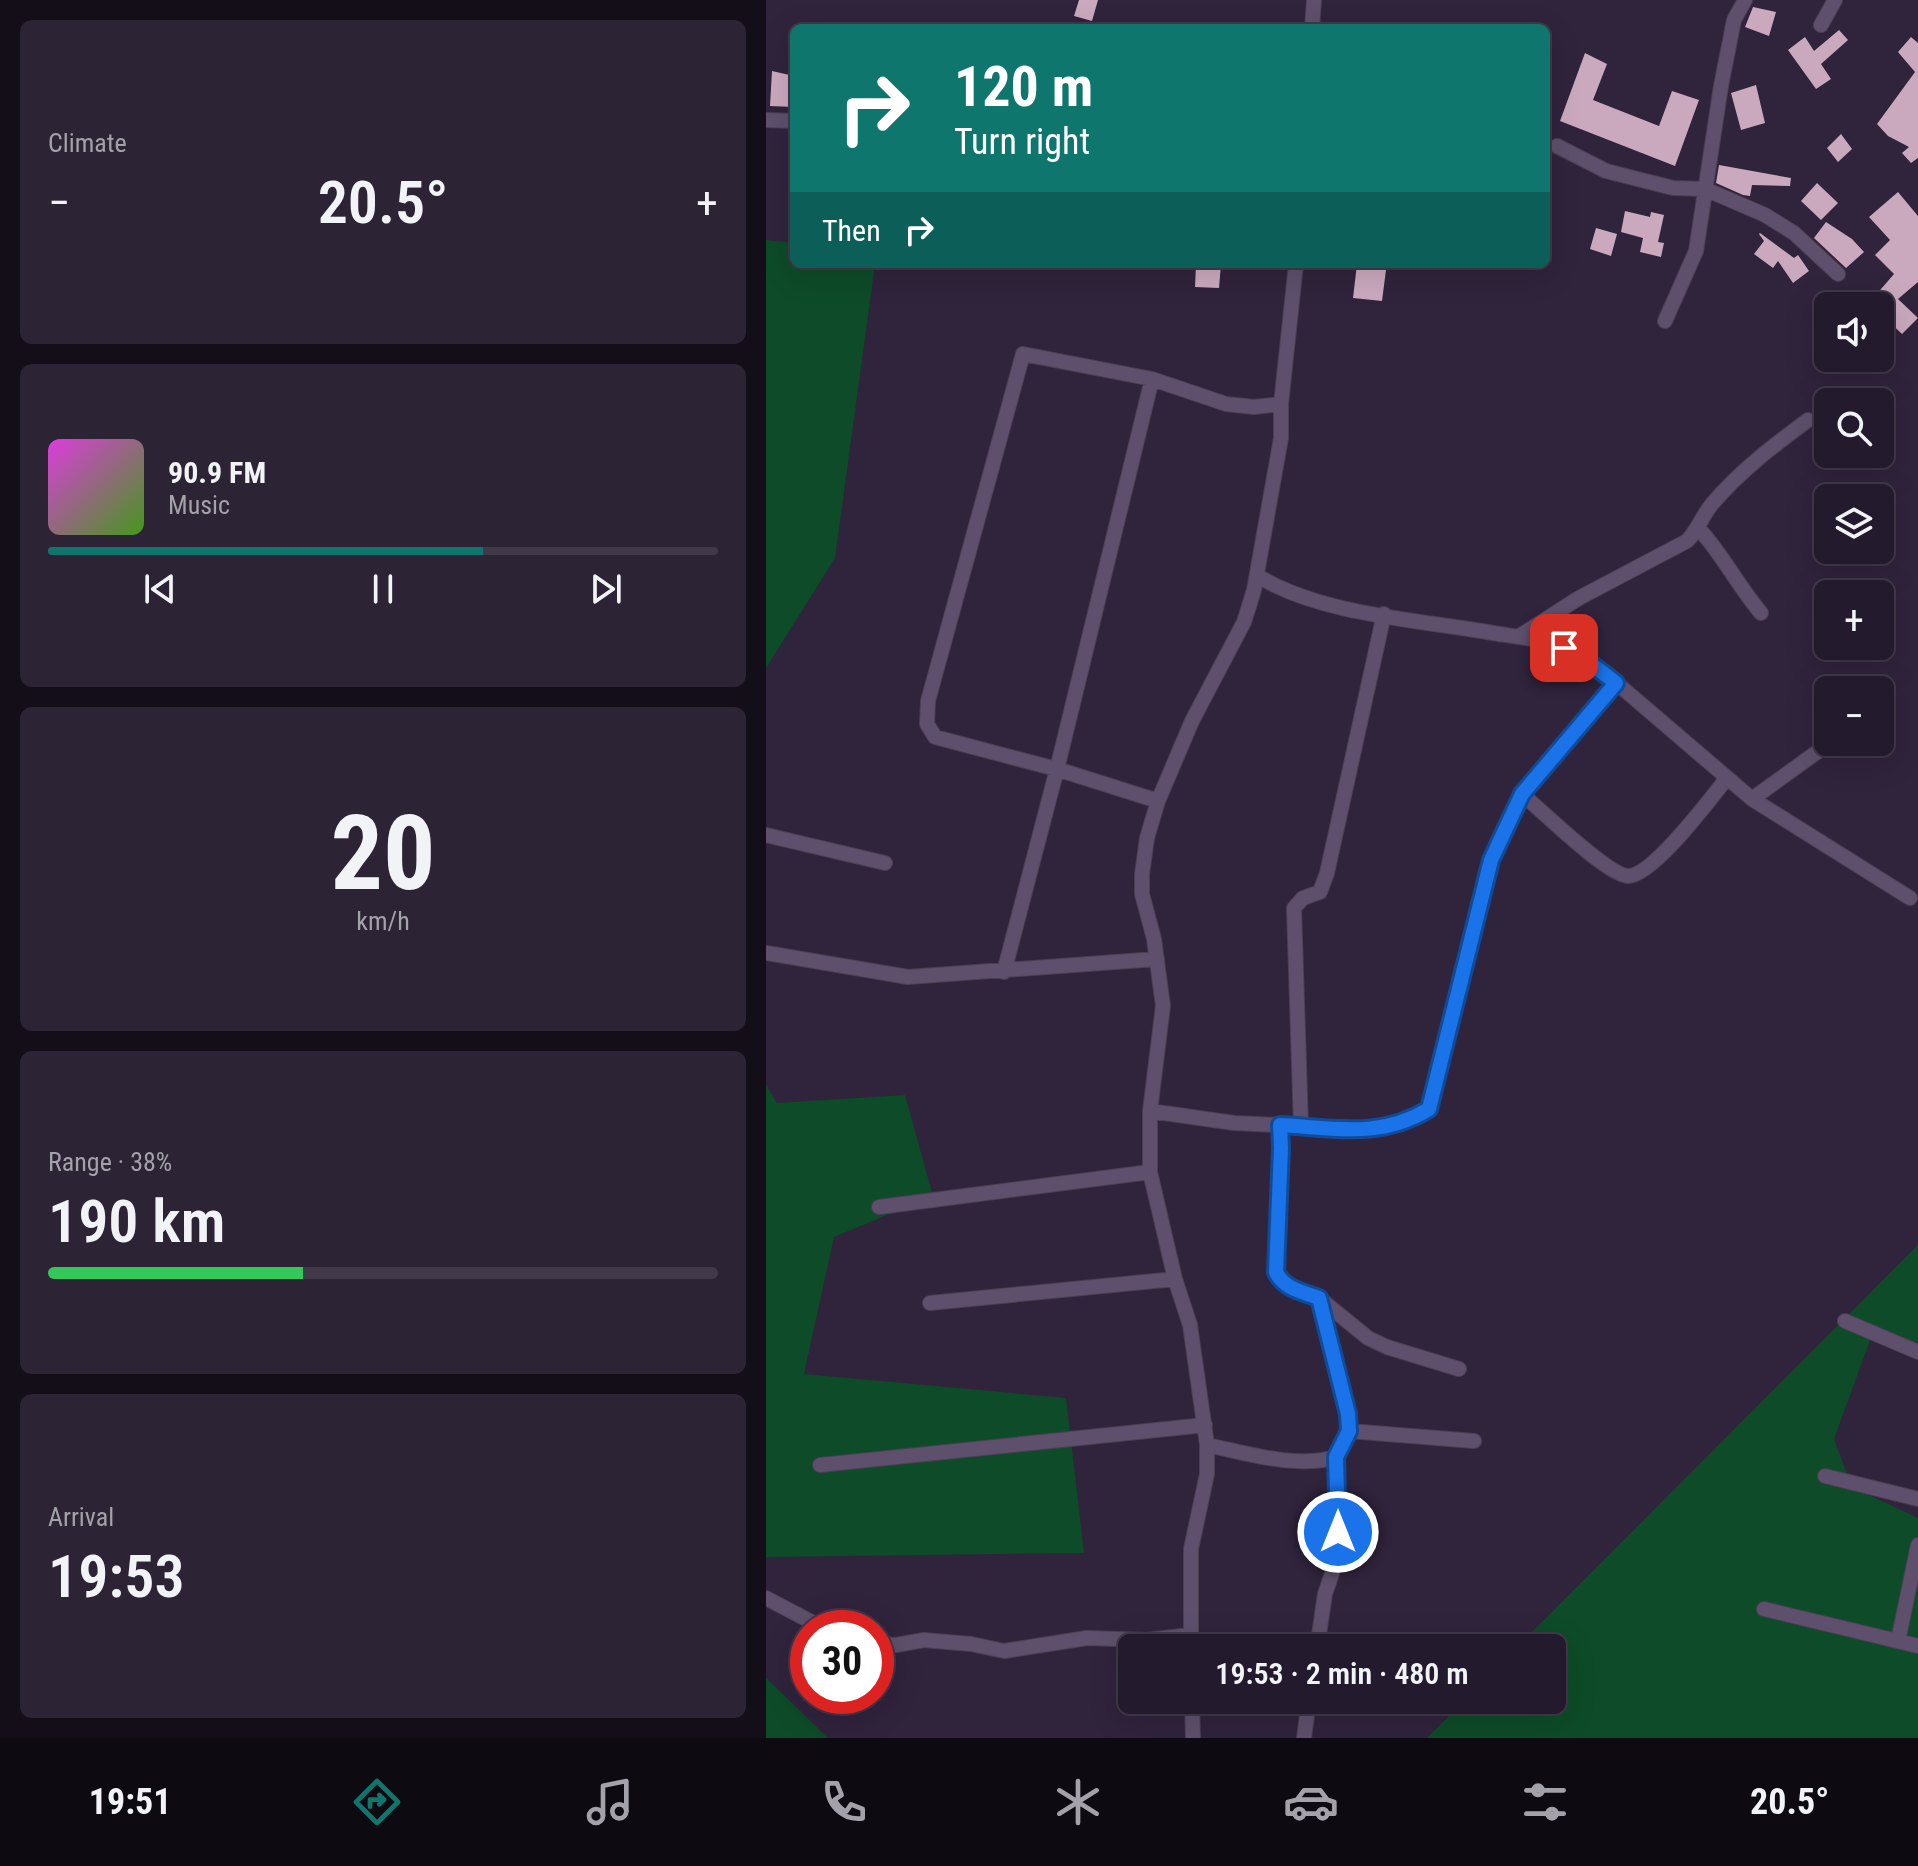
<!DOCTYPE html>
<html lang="en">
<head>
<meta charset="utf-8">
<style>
	body { margin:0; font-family:"Roboto Condensed",sans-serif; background:#2c2335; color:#f1f3f6; height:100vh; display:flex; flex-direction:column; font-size:30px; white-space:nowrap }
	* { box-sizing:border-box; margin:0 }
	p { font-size:26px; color:#a3a1aa }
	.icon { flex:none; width:44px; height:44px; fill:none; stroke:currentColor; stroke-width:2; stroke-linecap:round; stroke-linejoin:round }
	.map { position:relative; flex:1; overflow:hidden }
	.drawer { display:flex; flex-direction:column; gap:20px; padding:20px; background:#140e19; width:766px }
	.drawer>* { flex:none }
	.guide { position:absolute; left:24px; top:24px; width:760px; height:244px; border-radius:12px; box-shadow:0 8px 32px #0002,0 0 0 2px #413849; background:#0f766e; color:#fff; overflow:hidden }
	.tools { position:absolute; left:1048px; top:292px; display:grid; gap:16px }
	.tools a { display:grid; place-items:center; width:80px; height:80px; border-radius:12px; background:#241a2d; box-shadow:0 8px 32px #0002,0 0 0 2px #413849; font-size:40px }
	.speed { position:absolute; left:24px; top:1610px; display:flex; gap:16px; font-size:40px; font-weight:700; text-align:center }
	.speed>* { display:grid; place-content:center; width:104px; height:104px; border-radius:50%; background:#241a2d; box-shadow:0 8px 32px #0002,0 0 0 2px #413849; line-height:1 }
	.speed .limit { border:12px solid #d22; background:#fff; color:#111 }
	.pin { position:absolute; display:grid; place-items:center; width:68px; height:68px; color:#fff; margin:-34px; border-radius:16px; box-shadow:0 4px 12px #0006 }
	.me { position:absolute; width:88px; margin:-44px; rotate:0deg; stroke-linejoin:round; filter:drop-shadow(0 0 6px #0008) }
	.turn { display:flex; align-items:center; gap:28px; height:168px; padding:0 32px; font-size:36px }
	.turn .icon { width:104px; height:104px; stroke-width:2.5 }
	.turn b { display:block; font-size:56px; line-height:68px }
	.then { display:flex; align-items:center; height:76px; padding:0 32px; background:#0003; gap:16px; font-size:30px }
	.big { font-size:60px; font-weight:600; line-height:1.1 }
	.drawer .widget { flex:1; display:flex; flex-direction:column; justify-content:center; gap:12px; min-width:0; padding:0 28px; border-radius:12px; background:#2c2335 }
	.drawer .dial { align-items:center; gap:0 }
	.dial b { font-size:104px; line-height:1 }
	.song { display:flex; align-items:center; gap:24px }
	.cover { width:96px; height:96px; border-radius:12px; background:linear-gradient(135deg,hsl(300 70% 55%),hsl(100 70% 35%)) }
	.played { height:8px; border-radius:4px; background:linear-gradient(90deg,#0f766e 65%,#413849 65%) }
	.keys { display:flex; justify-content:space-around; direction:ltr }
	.heat { display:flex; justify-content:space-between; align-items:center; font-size:44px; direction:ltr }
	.charge { height:12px; border-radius:6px; background:linear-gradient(90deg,#34c759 38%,#413849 0) }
	.trip { position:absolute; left:352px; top:1634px; width:448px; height:80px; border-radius:12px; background:#241a2d; box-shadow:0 8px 32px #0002,0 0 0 2px #413849; font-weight:600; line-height:80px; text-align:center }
	.menu { display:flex; height:128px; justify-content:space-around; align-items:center; background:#0e0a12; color:#a3a1aa }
	.menu .icon { width:56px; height:56px }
	.menu .active { color:#0f766e }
	.menu b { font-size:36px; color:#f1f3f6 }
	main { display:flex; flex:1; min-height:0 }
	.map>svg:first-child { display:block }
	.green { fill:#0e4b28 }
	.building { fill:#caa9be }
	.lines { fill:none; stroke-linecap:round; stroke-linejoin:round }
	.minor-casing { stroke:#4b3f54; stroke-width:16 }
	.minor { stroke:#5e506c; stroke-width:14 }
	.route-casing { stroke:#114b97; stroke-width:20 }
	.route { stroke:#1a73e8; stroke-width:14 }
</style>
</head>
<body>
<main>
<section class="drawer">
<div class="widget"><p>Climate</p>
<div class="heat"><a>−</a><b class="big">20.5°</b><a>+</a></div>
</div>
<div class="widget">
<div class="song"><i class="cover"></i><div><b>90.9 FM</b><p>Music</p></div></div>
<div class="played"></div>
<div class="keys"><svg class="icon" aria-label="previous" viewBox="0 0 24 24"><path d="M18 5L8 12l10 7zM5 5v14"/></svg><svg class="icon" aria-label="pause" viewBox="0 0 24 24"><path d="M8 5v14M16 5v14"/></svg><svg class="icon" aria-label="next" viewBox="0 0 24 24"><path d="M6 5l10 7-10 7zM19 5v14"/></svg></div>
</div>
<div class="widget dial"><b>20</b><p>km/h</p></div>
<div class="widget"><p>Range · 38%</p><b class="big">190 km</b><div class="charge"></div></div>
<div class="widget"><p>Arrival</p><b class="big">19:53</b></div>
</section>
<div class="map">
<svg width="1152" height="1738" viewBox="0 0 1152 1738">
	<rect width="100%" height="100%" fill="#30233c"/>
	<path class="green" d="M0,240l28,3v21h81l-40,294 -69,110z
		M0,1085l11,18 128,-8 28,101 -99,41 -30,137 262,24 18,155 -318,4z
		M1152,1245v98l-46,-8 -38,104 18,48 66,31v220h-491l38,-38h87v-52h-36z
		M0,1678l62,60h-62z"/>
	<path class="building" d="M313,0h19l-6,21 -18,-5z
		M987,7l23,5 -7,24 -24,-9z
		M1073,30l9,10 -27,24 10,15 -15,10 -28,-39 17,-13 9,14z
		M1145,37l7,6v115l-7,5 -9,-10 7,-6 -21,-11 -11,-12 38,-52 -17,-20z
		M819,53l22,11 -14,36 66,26 13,-35 27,9 -24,66 -115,-45z
		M6,71l22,5v31l-24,-1z
		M990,85l9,38 -24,7 -10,-37z
		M1075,134l11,15 -14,13 -11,-14z
		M953,165l72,13 -1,8 -38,-1 -2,11 -7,-1 -27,-12z
		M1051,183l21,20 -17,17 -20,-19z
		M1132,192l20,24v66l-20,17 20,19 -16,16 -22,-21v-7h-8l-3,-3 25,-29 -19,-19 15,-15 -21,-23z
		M859,211l25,6 1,-5 13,3 -6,27 6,1 -3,14 -21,-5 3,-14 -22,-6z
		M1060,222l26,17 12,13 -18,16 -32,-30z
		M830,228l21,6 -6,22 -21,-7z
		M994,233l34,25 4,-3 11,16 -16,12 -15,-22 -5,7 -19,-14 10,-13 -5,-7z
		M430,264h25l-2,24 -24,-1z
		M591,264l20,1v4l9,1 -4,31 -29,-3z"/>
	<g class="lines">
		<defs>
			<path id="minor" d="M1055,25l14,-25
				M546,28l2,-28
				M0,120l28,1
				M791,146l49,25 67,17 32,1 60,26 29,18 44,41
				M899,321l31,-70 25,-165 13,-66 11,-20
				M933,529c24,26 39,57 62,84
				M492,576c63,39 162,44 235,57 24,4 50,6 72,15 15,7 28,17 41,26l146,125 158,99
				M752,637l61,-39 108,-57c11,-11 15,-25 25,-37 28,-33 61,-58 96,-84
				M756,794c19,16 85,81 106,82 25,0 82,-77 99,-98
				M986,799l79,-57
				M392,801l-98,-31 -125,-33 -8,-13 1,-23 95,-347 129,25 74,25 28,3 27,-3
				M0,835l119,28
				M0,953l142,24 249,-18
				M238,972l53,-203 95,-390
				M384,1111l84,12 46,2 1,23 -5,111 4,21 9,7 30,11 49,40 19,9 72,22
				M514,1125c54,3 100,14 149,-16l62,-249 31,-66 94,-111
				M535,1127l-7,-219 9,-10 17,-6 7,-19 57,-259
				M113,1207l271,-35
				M164,1303l245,-24
				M1079,1321l73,31
				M583,1431l125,10
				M441,1445c40,8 89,24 129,12l13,-26 -1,-17 -29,-116
				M54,1465l385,-40
				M1059,1476l93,23
				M0,1598l57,30
				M998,1609l154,37
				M1132,1641l20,-96
				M110,1644l20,1 28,-5 47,4 33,7 83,-13 60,2 43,-5
				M425,1648v-99l16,-75v-29l-17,-120 -15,-46 -25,-107v-61l13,-105 -9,-67 -12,-45v-20l5,-36 11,-37 34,-80 52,-99 10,-32 27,-152v-34l15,-140
				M551,1648l8,-54 12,-35 2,-54 -3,-48
				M426,1700l1,38
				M538,1738l5,-38"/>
		</defs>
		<use href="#minor" class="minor-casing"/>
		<use href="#minor" class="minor"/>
	</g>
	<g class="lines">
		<defs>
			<path id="route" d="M572,1532l-2,-75 13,-26 -1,-17 -29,-116c-16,-6 -35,-9 -43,-26l5,-124 -1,-23c54,3 100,14 149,-16l62,-249 31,-66 94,-111 -35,-27 -17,-8"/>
		</defs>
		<use href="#route" class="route-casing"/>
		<use href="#route" class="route"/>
	</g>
</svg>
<div class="tools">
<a><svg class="icon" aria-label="sound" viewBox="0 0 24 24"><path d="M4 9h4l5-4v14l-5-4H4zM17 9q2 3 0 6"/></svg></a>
<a><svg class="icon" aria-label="search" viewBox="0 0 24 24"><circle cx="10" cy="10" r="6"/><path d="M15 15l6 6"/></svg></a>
<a><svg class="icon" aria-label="layers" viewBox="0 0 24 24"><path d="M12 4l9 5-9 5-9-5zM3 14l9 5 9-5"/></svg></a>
<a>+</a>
<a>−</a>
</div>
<div class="speed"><div class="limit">30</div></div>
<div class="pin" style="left:798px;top:648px;background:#d93025"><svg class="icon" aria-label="arrive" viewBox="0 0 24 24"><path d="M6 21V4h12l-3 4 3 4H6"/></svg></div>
<svg class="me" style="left:572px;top:1532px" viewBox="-20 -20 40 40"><circle r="17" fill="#1a73e8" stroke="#fff" stroke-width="3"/><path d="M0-11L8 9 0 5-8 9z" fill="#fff"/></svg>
<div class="trip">19:53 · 2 min · 480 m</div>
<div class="guide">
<div class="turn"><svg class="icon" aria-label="right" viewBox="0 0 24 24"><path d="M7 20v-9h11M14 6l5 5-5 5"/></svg><div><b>120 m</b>Turn right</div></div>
<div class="then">Then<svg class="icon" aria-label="right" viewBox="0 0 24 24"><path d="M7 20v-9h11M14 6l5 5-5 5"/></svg></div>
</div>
</div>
</main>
<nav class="menu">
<b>19:51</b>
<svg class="icon active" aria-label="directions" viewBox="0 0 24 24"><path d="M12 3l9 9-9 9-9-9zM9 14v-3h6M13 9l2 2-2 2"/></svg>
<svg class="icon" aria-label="music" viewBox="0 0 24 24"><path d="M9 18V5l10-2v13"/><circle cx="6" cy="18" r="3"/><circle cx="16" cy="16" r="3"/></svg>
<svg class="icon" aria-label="phone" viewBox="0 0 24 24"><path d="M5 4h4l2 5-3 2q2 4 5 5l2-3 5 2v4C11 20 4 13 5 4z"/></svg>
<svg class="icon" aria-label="climate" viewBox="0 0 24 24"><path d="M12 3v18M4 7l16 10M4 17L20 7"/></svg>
<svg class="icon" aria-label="car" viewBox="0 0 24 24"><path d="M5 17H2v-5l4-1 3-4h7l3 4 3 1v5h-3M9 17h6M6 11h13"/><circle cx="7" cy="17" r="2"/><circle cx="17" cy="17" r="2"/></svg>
<svg class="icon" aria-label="filters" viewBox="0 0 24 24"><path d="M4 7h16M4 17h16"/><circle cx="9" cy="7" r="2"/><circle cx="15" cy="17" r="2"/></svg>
<b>20.5°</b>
</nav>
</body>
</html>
